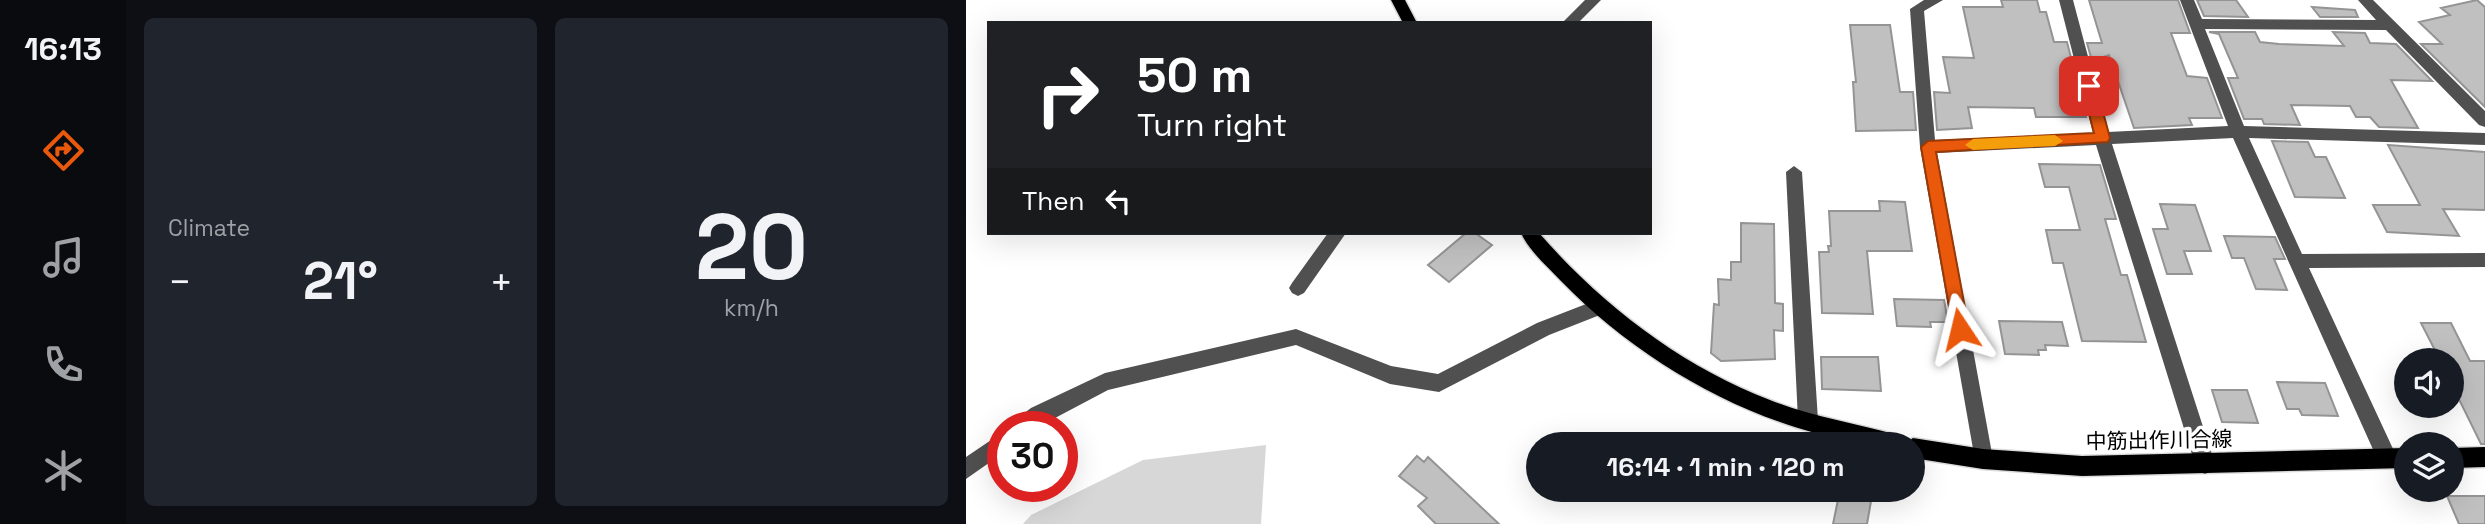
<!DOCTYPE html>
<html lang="en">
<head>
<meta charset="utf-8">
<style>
	body { margin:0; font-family:"Space Grotesk","Noto Sans JP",sans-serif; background:#20242c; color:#f1f3f6; height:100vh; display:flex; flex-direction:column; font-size:26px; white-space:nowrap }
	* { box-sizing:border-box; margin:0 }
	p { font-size:23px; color:#9ea1a6 }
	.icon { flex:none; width:38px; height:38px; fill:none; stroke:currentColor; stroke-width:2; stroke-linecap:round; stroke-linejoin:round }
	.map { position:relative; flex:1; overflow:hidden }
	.panel { display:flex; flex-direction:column; gap:18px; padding:18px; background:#0d0f14; width:840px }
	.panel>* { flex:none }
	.hud { position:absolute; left:21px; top:21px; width:665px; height:214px; border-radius:0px; box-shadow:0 7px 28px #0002; background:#202124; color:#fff; overflow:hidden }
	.tools { position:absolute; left:1428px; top:348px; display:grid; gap:14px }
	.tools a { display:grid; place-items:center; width:70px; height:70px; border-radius:50%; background:#171b24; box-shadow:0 7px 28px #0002; font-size:35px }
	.speed { position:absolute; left:21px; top:411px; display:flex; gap:14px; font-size:35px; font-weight:700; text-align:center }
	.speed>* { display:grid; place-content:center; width:91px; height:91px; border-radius:50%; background:#171b24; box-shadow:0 7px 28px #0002; line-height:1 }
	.speed .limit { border:10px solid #d22; background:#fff; color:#111 }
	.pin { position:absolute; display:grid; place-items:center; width:60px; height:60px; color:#fff; margin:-30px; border-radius:14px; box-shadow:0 4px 10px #0006 }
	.me { position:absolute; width:77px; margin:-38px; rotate:350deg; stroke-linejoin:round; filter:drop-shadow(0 0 5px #0008) }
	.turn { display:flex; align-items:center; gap:24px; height:147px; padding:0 35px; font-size:32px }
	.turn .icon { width:91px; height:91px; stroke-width:2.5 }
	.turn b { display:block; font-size:49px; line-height:60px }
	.then { display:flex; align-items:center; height:66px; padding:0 35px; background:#0003; gap:14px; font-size:26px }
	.big { font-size:52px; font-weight:700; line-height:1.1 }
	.panel .card { flex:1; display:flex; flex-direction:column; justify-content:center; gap:10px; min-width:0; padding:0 24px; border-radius:10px; background:#20242c }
	.panel .dial { align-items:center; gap:0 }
	.dial b { font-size:91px; line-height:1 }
	.heat { display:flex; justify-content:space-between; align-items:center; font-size:38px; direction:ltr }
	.panel .tiles { flex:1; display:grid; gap:18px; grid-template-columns:repeat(2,1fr) }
	.trip { position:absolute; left:560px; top:432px; width:399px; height:70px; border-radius:35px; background:#171b24; box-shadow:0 7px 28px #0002; font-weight:700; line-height:70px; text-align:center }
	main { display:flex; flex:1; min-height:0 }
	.menu { display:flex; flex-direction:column; width:126px; justify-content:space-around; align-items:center; background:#090b0e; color:#9ea1a6 }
	.menu .icon { width:49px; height:49px }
	.menu .selected { color:#ea580c }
	.menu b { font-size:32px; color:#f1f3f6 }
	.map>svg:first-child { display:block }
	.green { fill:#d7d7d7 }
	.building { fill:#c0c0c0; stroke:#949494; stroke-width:2 }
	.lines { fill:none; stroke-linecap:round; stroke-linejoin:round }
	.major-casing { stroke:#dbdbdb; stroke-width:3 }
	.minor { fill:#505050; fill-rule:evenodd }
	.major { fill:#000; fill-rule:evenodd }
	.route { fill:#ea580c; stroke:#983908; stroke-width:2 }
	.slow { fill:#f59e0b }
	.labels { text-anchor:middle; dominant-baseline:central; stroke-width:7; stroke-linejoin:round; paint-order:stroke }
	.street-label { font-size:21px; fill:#000; stroke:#fff }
</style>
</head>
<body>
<main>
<nav class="menu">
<b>16:13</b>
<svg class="icon selected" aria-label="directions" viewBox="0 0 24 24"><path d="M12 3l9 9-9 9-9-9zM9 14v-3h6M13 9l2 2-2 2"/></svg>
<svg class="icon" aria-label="music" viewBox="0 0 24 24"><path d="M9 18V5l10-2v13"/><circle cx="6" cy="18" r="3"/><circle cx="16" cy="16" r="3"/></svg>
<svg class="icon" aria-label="phone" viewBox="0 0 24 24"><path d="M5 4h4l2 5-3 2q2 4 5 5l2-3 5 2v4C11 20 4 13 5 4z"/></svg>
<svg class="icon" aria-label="climate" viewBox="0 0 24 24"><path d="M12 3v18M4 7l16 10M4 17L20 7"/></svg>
</nav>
<section class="panel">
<div class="tiles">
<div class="card"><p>Climate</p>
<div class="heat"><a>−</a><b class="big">21°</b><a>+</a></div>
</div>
<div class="card dial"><b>20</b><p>km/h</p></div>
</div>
</section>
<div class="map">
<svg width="1519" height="524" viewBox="0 0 1519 524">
	<rect width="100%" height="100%" fill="#fff"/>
	<path class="green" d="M300,445l-5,79h-238l8,-9 112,-55z"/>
	<path class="building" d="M1035,0h36l3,12h6l8,30h13l19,75h-50l-2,-9 -66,-1 4,21 -35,2 -3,-38 16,1 -7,-36 31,1 -11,-51h40z
		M1123,0h89l12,33h-19l16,43 20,2 15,40h-33l3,7 -58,3 -25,-73 -17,6 -5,-18h15z
		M1231,0h39l12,17 -44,-1z
		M1511,0l8,7v100l-64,-63h21l-23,-22 31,-7 -9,-7z
		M1346,7l43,3 3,7h-38z
		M884,25h40l10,67h13l3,38 -60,1 -3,-49h3z
		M1243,32h46l5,10 19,2 65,2 -11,-14 32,1 5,10 26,1 36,37 -41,-1 27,48 -39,-1 -9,-10h-14l-6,-11 -59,-1 9,20 -36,-1 -2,-5h-18l-16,-41h10l-19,-44z
		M1306,141l36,1 7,15h11l19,41 -50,-1z
		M1422,145l97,7v58l-42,-1 16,27 -72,-4 -14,-27h47z
		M1073,164l61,1 16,54h-11l16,56h6l19,67 -64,-1 -19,-78h-10l-7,-33h34l-11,-43h-24z
		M913,201l26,1 7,49h-45l6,63 -51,-1 -3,-61h10l-1,-6h3l-2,-35h51z
		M1194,204l35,1 16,46h-27l8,23h-25l-14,-45h15z
		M775,223l33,1 1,79 8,1v27l-9,-1 1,29 -54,2 -10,-8 3,-49 5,1 -1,-26 13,1v-18h10z
		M500,233h9l17,12 -43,37 -21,-17z
		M1258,236l51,1 10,22h-11l13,31 -31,-1 -12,-31h-12z
		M928,299l50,1 4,22h-18l1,5 -34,-1z
		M1033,321l63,1 6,24 -23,-1 1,5h-8l1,5 -34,-1z
		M1455,323h30l19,38h15v83h-4l-29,-59v-25h-12z
		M855,357h57l3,34 -59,-2z
		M1311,382l48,1 13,33 -36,-1 -3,-6h-12z
		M1246,390h35l11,33 -36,-1z
		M451,456l7,6 4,-5 71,67h-63l-18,-18 9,-8 -28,-22z
		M874,490h33l-6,34h-34z
		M1481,496h38v28h-26z"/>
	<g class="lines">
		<defs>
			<path id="major" d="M425,0h14l12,23h-14z
				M555,233h18c63,72 142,133 231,167 40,16 83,23 124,34l7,3 3,7c-14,0 -29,2 -43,0 -15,-1 -32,-7 -46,-11 -95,-26 -185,-81 -254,-152 -13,-14 -32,-30 -40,-48z
				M947,438l70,11 99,7 324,-8v20l-324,8 -99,-7 -70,-11v-14h-8z
				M1519,447v20l-33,1v-20z"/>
		</defs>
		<use href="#major" class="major-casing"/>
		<path class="minor" d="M619,0h16l-23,23h-16z
			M958,0h19l-19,11 11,129 158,-7 -34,-133h14l35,132 120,-6 -48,-126h14l8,19 174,1 -18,-20h15l112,111v16l-6,-2 -93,-95 -181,-1 39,97 241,7v12l-236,-7 53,116 183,-1v14l-176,1 85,183 3,7 -3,7 -7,3 -7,-3 -147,-327 -121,6 103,320 -3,7 -7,3 -7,-3 -3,-7 -99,-319 -159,8 56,306 -3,7 -7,3 -7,-3 -56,-319 -10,-138z
			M828,166l8,6 16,248 -3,7 -7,2 -7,-2 -3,-7 -12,-248z
			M362,233h18l-42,60 -6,3 -6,-3 -3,-5 3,-5z
			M633,299l6,2 3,6 -3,6 -56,22 -110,57 -49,-8 -94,-39 -188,45 -70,37h-26l3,-7 16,-12 74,-35 191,-44 95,37 47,8 99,-51z
			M37,432v21l-37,26v-22z"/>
		<use href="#major" class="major"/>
	</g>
	<path class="route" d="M1123,80l7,6 14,52 -2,4 -172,10 33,177 -3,6h-12l-33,-188 7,-6 166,-8 -12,-47z"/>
	<path class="slow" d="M1089,135l8,6 -8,5 -82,4 -8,-5 8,-6z"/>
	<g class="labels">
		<g class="street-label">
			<text transform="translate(1193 440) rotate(-1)">中筋出作川合線</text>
		</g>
	</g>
</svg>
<div class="tools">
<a><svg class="icon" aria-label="sound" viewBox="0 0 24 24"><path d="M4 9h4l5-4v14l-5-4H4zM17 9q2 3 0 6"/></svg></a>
<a><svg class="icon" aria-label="layers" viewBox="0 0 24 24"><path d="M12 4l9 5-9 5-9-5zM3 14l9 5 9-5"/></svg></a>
</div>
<div class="speed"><div class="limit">30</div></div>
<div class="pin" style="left:1123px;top:86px;background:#d93025"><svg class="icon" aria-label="arrive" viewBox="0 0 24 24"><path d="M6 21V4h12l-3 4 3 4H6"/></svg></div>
<svg class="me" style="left:994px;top:329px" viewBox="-20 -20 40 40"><path d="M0-17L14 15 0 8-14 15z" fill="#ea580c" stroke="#fff" stroke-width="4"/></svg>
<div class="trip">16:14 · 1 min · 120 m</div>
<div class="hud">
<div class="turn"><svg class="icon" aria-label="right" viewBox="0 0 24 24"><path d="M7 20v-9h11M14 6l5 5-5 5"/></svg><div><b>50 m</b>Turn right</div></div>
<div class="then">Then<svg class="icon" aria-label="left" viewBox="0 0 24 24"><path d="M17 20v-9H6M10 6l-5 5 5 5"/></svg></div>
</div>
</div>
</main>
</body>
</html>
